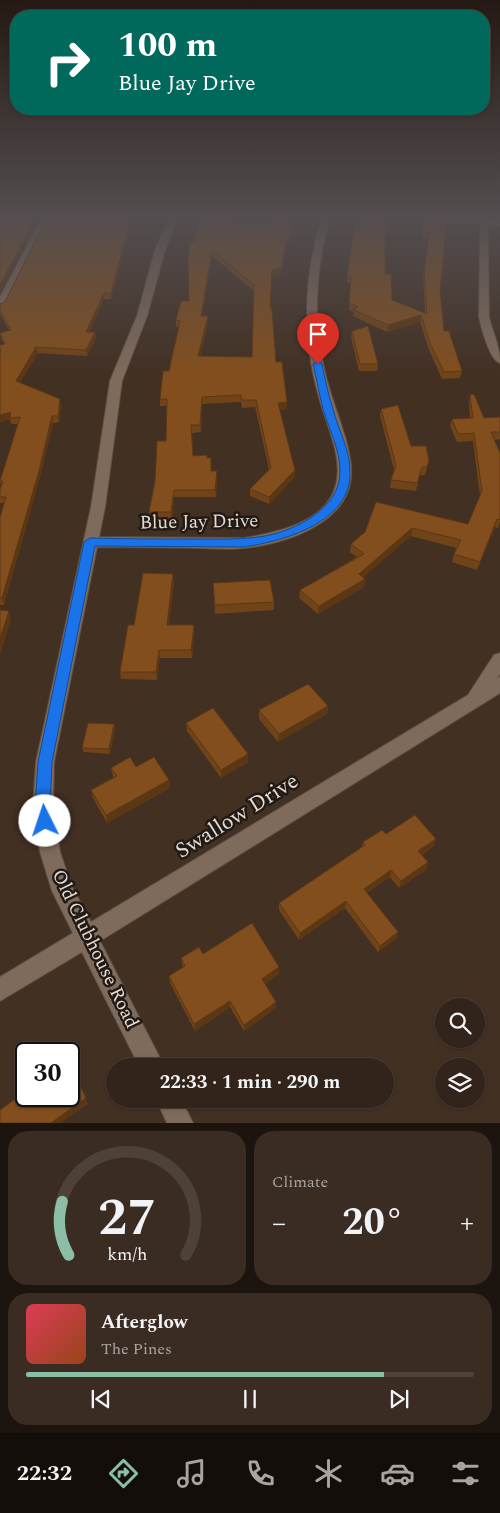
<!DOCTYPE html>
<html lang="en">
<head>
<meta charset="utf-8">
<style>
	body { margin:0; font-family:Spectral,serif; background:#3a2c23; color:#f1f3f6; height:100vh; display:flex; flex-direction:column; font-size:19px; white-space:nowrap }
	* { box-sizing:border-box; margin:0 }
	p { font-size:16px; color:#a8a4a2 }
	.icon { flex:none; width:28px; height:28px; fill:none; stroke:currentColor; stroke-width:2; stroke-linecap:round; stroke-linejoin:round }
	.map { position:relative; height:1123px; overflow:hidden }
	.side { display:flex; flex-direction:column; gap:8px; padding:8px; background:#1c140e; flex:1 }
	.side>* { flex:none }
	.guide { position:absolute; left:10px; top:10px; width:480px; height:105px; border-radius:20px; box-shadow:0 1px 4px #0004,0 0 0 1px #4d4139; background:#00695c; color:#fff; overflow:hidden }
	.controls { position:absolute; left:435px; top:998px; display:grid; gap:10px }
	.controls a { display:grid; place-items:center; width:50px; height:50px; border-radius:50%; background:#32241a; box-shadow:0 1px 4px #0004,0 0 0 1px #4d4139; font-size:25px }
	.speed { position:absolute; left:15px; top:1042px; display:flex; gap:10px; font-size:25px; font-weight:700; text-align:center }
	.speed>* { display:grid; place-content:center; width:65px; height:65px; border-radius:50%; background:#32241a; box-shadow:0 1px 4px #0004,0 0 0 1px #4d4139; line-height:1 }
	.speed .limit { border:2px solid #111; border-radius:8px; background:#fff; color:#111 }
	.pin { position:absolute; display:grid; place-items:center; width:42px; height:42px; color:#fff; margin:-51px -21px; border-radius:50% 50% 50% 0; rotate:-45deg; box-shadow:0 0 5px #0007 }
	.pin .icon { rotate:45deg }
	.me { position:absolute; width:55px; margin:-28px; rotate:356deg; stroke-linejoin:round; filter:drop-shadow(0 0 4px #0008) }
	.turn { display:flex; align-items:center; gap:18px; height:105px; padding:0 25px; font-size:22px }
	.turn .icon { width:65px; height:65px; stroke-width:2.5 }
	.turn b { display:block; font-size:35px; line-height:42px }
	.big { font-size:38px; font-weight:700; line-height:1.1 }
	.side .card { flex:1; display:flex; flex-direction:column; justify-content:center; gap:8px; min-width:0; padding:0 18px; border-radius:20px; background:#3a2c23 }
	.side .dial { align-items:center; gap:0 }
	.dial svg { height:130px; overflow:visible; fill:none; stroke:#4d4139; stroke-width:7; stroke-linecap:round; text-anchor:middle }
	.dial text { fill:#f1f3f6; stroke:none }
	.song { display:flex; align-items:center; gap:15px }
	.cover { width:60px; height:60px; border-radius:8px; background:linear-gradient(135deg,hsl(350 70% 55%),hsl(20 70% 35%)) }
	.played { height:5px; border-radius:2px; background:linear-gradient(90deg,#8abfa5 80%,#4d4139 80%) }
	.keys { display:flex; justify-content:space-around; direction:ltr }
	.heat { display:flex; justify-content:space-between; align-items:center; font-size:28px; direction:ltr }
	.side .tiles { flex:1; display:grid; gap:8px; grid-template-columns:1fr 1fr }
	.card:last-child { grid-column:span 2 }
	.trip { position:absolute; left:106px; top:1058px; width:288px; height:50px; border-radius:25px; background:#32241a; box-shadow:0 1px 4px #0004,0 0 0 1px #4d4139; font-weight:700; line-height:50px; text-align:center }
	.tabs { display:flex; height:80px; justify-content:space-around; align-items:center; background:#140e0a; color:#a8a4a2 }
	.tabs .icon { width:35px; height:35px }
	.tabs .active { color:#8abfa5 }
	.tabs b { font-size:22px; color:#f1f3f6 }
	.map>svg:first-child { display:block }
	.lines { fill:none; stroke-linecap:round; stroke-linejoin:round }
	.minor-casing { stroke:#5d4f43; stroke-width:2 }
	.minor { fill:#7f6b5c; fill-rule:evenodd }
	.wall { fill:#714319; fill-rule:evenodd }
	.shaded-wall { fill:#5c3714 }
	.building { fill:#834e1d; stroke:#5c3714; fill-rule:evenodd }
	.route { fill:#1a73e8; stroke:#114b97 }
	.labels { text-anchor:middle; dominant-baseline:central; stroke-width:5; stroke-linejoin:round; paint-order:stroke }
	.street-label { font-size:19px; fill:#e6dbd2; stroke:#221a14 }
	.near-street-label { font-size:22px; fill:#e6dbd2; stroke:#221a14 }
</style>
</head>
<body>
<div class="map">
<svg width="500" height="1123" viewBox="0 0 500 1123">
	<rect width="100%" height="100%" fill="#423023"/>
	<g class="lines">
		<defs>
			<path id="minor" d="M42,217h8l-45,90 -5,3v-13z
				M170,217h8l-13,33 -18,66 -25,65 -17,126 -6,30 145,1c29,-5 71,-13 87,-41 17,-30 -3,-67 -11,-96 -5,-17 -9,-35 -11,-52 -5,-46 -1,-88 13,-132h8c-14,52 -17,93 -7,146 6,35 25,70 28,103 5,55 -62,77 -106,82 -16,2 -33,0 -49,0 -33,-1 -66,-1 -99,-1l-43,215 -1,44 7,46 12,35 19,35 377,-227 26,-40 6,-2v21l-3,4 3,-1v16l-400,248 64,125h-25l-57,-114 -82,49v-24l73,-44 -21,-42 -12,-39 -7,-46 3,-44 55,-255 19,-126 27,-65 18,-66z
				M415,217l65,2v-2h8v3h12v6l-12,-1 1,92c4,17 11,28 11,46 -10,-2 -19,-36 -21,-46l1,-93 -61,-4z
				M156,1099h25l12,24h-26z"/>
		</defs>
		<use href="#minor" class="minor-casing"/>
		<use href="#minor" class="minor"/>
	</g>
	<path class="wall" d="M47,217h89l-6,13 -19,69h-7l-15,33h6l1,6 -9,18 -49,-3 -18,29 41,24 -2,16 -6,1 -13,54 -36,128h-4v-87l5,-15h-5v-13l1,-4 -1,-5 18,-57h-7l-1,-5 -10,3v-77l4,-1 -3,-5 -1,-6 9,-3 -9,-16v-10l5,-2z
		M202,217h38l-2,7 32,1 2,-8h25l-1,5 -3,-1 -3,21h-3l-6,33 -9,2 -2,30 6,55 11,47 -7,1 15,67 -26,27 -19,-8v-7l19,-20 -14,-62 -13,1 -1,-6 -39,2 -1,28 -9,1 1,23 15,2 3,13 6,7 -1,19h-42l-2,23h-22l-1,-8 17,-71 1,-35h-7v-7l9,-28 10,-44h-3v-7l13,-19 4,-59zM212,256l42,35 -2,66 -52,-1 8,-33v-7h-6z
		M391,217l-5,21h-1v36l7,26 33,14 -2,-38 6,-38h-8l3,-21h8l12,114 18,40 -2,7 -18,1 -13,-29 -9,-28 -33,10 -34,-16 1,-4 -5,-2 1,-27h-3v-7z
		M352,331l26,33 -1,7h-18l-8,-34z
		M470,395l14,23 16,-1v22l-6,1 6,80 -2,8 -3,-1 -18,43 -25,-8 2,-8 3,-6 -46,-12 -48,41 2,2 -1,8 -46,27 -19,-16 1,-8 57,-33 -7,-5 1,-8 14,-12 103,-8 12,-28 -7,-55 -16,1 -7,-16 2,-7 18,-1 -1,-16z
		M381,409l46,59 -2,7h-5l-4,16 -26,-3 1,-8 3,-10 -14,-54z
		M174,582l-5,43h25v8l-2,25h-32l-3,22 -36,-1 -1,-7 14,-47z
		M213,583l61,19v8l-59,4z
		M328,706l-1,8 -49,28 -19,-23v-9z
		M186,723l62,39 -27,16 -34,-47z
		M115,728l-5,26 -26,-2 -2,-4z
		M136,767l33,13 1,8 -63,35 -14,-25 -2,-8 23,-12 -1,-2 -2,-8z
		M386,834l48,12 -12,9 6,7 -2,8 -27,18 -9,-11 -23,16 31,39 -2,7 -18,13 -33,-44 -46,32 -20,-30v-7l83,-56 1,-5z
		M203,954l76,20 -14,10 11,24 -32,23 -14,-24 -35,24 -25,-48 -1,-7 14,-9 -1,-3 -1,-6z"/>
	<path class="shaded-wall" d="M36,217h4l-40,76v-8z
		M133,217h3l-6,13 -19,69v-6l18,-69z
		M238,217h2l-4,13v-6z
		M287,236v6l-6,33 -9,2 -3,37 3,-44z
		M212,250v6l-11,67v-7z
		M104,293v6l-17,39 -1,-6z
		M421,315l-1,7 -33,10 1,-7z
		M208,316v7l-10,40v-7z
		M95,332l1,6 -9,18 -1,-6z
		M36,347l2,6 -21,34 -1,-6z
		M202,397v7l-1,28 -1,-7z
		M60,399l1,7 -2,16 -1,-6z
		M287,402v7l-9,1v-7z
		M11,412l-1,7 -10,3v-7z
		M52,416l1,7 -13,54 -36,128 -2,-7z
		M295,470v7l-26,27v-7z
		M217,471v7l-1,19 -1,-7z
		M174,490v7l-2,23 -1,-8z
		M497,519l-2,8 -18,43 3,-8z
		M412,528l-1,8 -53,46 1,-8z
		M173,574l1,8 -6,51 -1,-8z
		M365,579l-1,8 -46,27 1,-8z
		M9,611l2,8 -11,36v-17z
		M194,625v8l-2,25 -1,-8z
		M159,650l1,8 -3,22 -1,-8z
		M328,706l-1,8 -49,28 1,-8z
		M114,724l1,4 -5,26 -1,-5z
		M248,754v8l-27,16v-8z
		M169,780l1,8 -63,35 -1,-8z
		M436,839l-2,7 -18,12 2,-7z
		M428,862l-2,8 -27,18 2,-7z
		M391,870l-1,7 -28,19 2,-7z
		M346,901l-1,7 -46,32 1,-7z
		M398,932l-2,7 -18,13 2,-6z
		M279,967v7l-17,12v-7z
		M230,1001v6l-35,24 -1,-7z
		M276,1002v6l-32,23v-6z
		M72,1069l16,35 -27,19h-10z"/>
	<path class="building" d="M0,217h36l-36,68z
		M47,217h86l-4,7 -18,69h-7l-18,39h9l-9,18 -50,-3 -20,34 44,18 -2,17h-6l-13,55 -37,127h-2v-80l6,-21h-6v-7l3,-9h-3l20,-64 -10,1 1,-6 -11,3v-62l1,-2 -1,-2v-4l5,-1 -5,-11 11,-3 -11,-20v-6l5,-2z
		M202,217h36l-2,7 34,1 2,-8h21l-3,19h-3l-6,32 -9,2 -2,37h1l1,4 4,51h6l5,40 -9,1 17,67 -26,27 -19,-8 21,-21 -15,-68h-14l-1,-5 -39,2 -2,28h-9l2,31 14,-1v3h4v13h6l-2,19h-41l-3,22h-22l6,-31 2,-40h9l1,-42h-7l3,-28h6l11,-50 -4,-1 5,-19h8l-1,-37 2,-22h3l5,-17zM212,250l42,35 -2,72 -54,-1 10,-40h-7z
		M357,217h33l-3,15h-2v42h6l1,26 35,14 -3,-44 6,-38h-8l2,-15 23,1 -7,72 4,41h5l13,40 -18,1 -14,-29 -9,-28 -33,10 -34,-15 4,-3 -9,-4 2,-26 -4,-1 7,-47z
		M368,326l10,38h-18l-8,-33z
		M474,394l10,24 16,-1v15h-9l9,21v67l-3,-1 -17,43 -26,-8 7,-14 -49,-12 -53,46 6,5 -46,27 -19,-16 64,-36 -13,-10 14,-12 11,-30 92,22 14,-33 -8,-58 -16,1 -6,-15 21,-1 -3,-23z
		M398,405l13,41h15l3,14 -2,7h-5l-5,16 -26,-3 5,-15 -15,-56z
		M143,573l30,1 -6,51h27l-3,25h-32l-3,22h-36l8,-47h6z
		M270,580l4,22 -59,3 -2,-22z
		M0,610l9,1 -9,27z
		M308,684l20,22 -49,28 -20,-24z
		M213,708l35,46 -27,16 -35,-47z
		M88,723l26,1 -5,25 -27,-1z
		M130,757l6,10 18,-10 15,23 -63,35 -15,-25 26,-14 -6,-8z
		M415,815l21,24 -18,12 10,11 -27,19 -10,-11 -27,19 34,43 -18,14 -34,-45 -46,32 -21,-30 86,-58 -2,-3 19,-12 4,4z
		M252,923l27,44 -17,12 14,23 -32,23 -14,-24 -36,23 -25,-48 16,-10 -4,-8 18,-11 4,7z
		M70,1063l16,35 -35,25h-51v-13l18,-13 -5,-12 13,-8v19h43v-33z"/>
	<linearGradient id="sky" x2="0" y2="1"><stop stop-color="#241a13"/><stop offset="0.58" stop-color="#544e50"/><stop offset="1" stop-color="#544e50" stop-opacity="0"/></linearGradient>
	<rect width="500" height="374" fill="url(#sky)"/>
	<path class="route" d="M318,361l4,3c3,15 6,30 11,45 5,20 17,41 17,62 2,52 -67,70 -106,76l-149,-1 -43,216 -2,44 3,15 -2,5 -6,2 -5,-2 -5,-20 3,-44 46,-220 6,-4c34,1 69,1 103,1 24,0 48,1 72,-3 31,-6 76,-28 75,-65 0,-21 -11,-42 -17,-62 -4,-15 -6,-30 -10,-45z"/>
	<g class="labels">
		<g class="street-label">
			<text transform="translate(199 522) rotate(-1)">Blue Jay Drive</text>
			<text transform="translate(95 949) rotate(64)">Old Clubhouse Road</text>
		</g>
		<g class="near-street-label">
			<text transform="translate(237 816) rotate(-32)">Swallow Drive</text>
		</g>
	</g>
</svg>
<div class="controls">
<a><svg class="icon" aria-label="search" viewBox="0 0 24 24"><circle cx="10" cy="10" r="6"/><path d="M15 15l6 6"/></svg></a>
<a><svg class="icon" aria-label="layers" viewBox="0 0 24 24"><path d="M12 4l9 5-9 5-9-5zM3 14l9 5 9-5"/></svg></a>
</div>
<div class="speed"><div class="limit">30</div></div>
<div class="pin" style="left:318px;top:364px;background:#d93025"><svg class="icon" aria-label="arrive" viewBox="0 0 24 24"><path d="M6 21V4h12l-3 4 3 4H6"/></svg></div>
<svg class="me" style="left:45px;top:821px" viewBox="-20 -20 40 40"><circle r="19" fill="#fff"/><path d="M0-13L10 11 0 6-10 11z" fill="#1a73e8"/></svg>
<div class="trip">22:33 · 1 min · 290 m</div>
<div class="guide">
<div class="turn"><svg class="icon" aria-label="right" viewBox="0 0 24 24"><path d="M7 20v-9h11M14 6l5 5-5 5"/></svg><div><b>100 m</b>Blue Jay Drive</div></div>
</div>
</div>
<section class="side">
<div class="tiles">
<div class="card dial"><svg viewBox="0 0 100 80">
<path d="M14 69A42 42 0 1 1 86 69"/>
<path d="M14 69A42 42 0 0 1 10 36" stroke="#8abfa5"/>
<text x="50" y="56" font-size="32" font-weight="700">27</text>
<text x="50" y="72" font-size="11">km/h</text>
</svg></div>
<div class="card"><p>Climate</p>
<div class="heat"><a>−</a><b class="big">20°</b><a>+</a></div>
</div>
<div class="card">
<div class="song"><i class="cover"></i><div><b>Afterglow</b><p>The Pines</p></div></div>
<div class="played"></div>
<div class="keys"><svg class="icon" aria-label="previous" viewBox="0 0 24 24"><path d="M18 5L8 12l10 7zM5 5v14"/></svg><svg class="icon" aria-label="pause" viewBox="0 0 24 24"><path d="M8 5v14M16 5v14"/></svg><svg class="icon" aria-label="next" viewBox="0 0 24 24"><path d="M6 5l10 7-10 7zM19 5v14"/></svg></div>
</div>
</div>
</section>
<nav class="tabs">
<b>22:32</b>
<svg class="icon active" aria-label="directions" viewBox="0 0 24 24"><path d="M12 3l9 9-9 9-9-9zM9 14v-3h6M13 9l2 2-2 2"/></svg>
<svg class="icon" aria-label="music" viewBox="0 0 24 24"><path d="M9 18V5l10-2v13"/><circle cx="6" cy="18" r="3"/><circle cx="16" cy="16" r="3"/></svg>
<svg class="icon" aria-label="phone" viewBox="0 0 24 24"><path d="M5 4h4l2 5-3 2q2 4 5 5l2-3 5 2v4C11 20 4 13 5 4z"/></svg>
<svg class="icon" aria-label="climate" viewBox="0 0 24 24"><path d="M12 3v18M4 7l16 10M4 17L20 7"/></svg>
<svg class="icon" aria-label="car" viewBox="0 0 24 24"><path d="M5 17H2v-5l4-1 3-4h7l3 4 3 1v5h-3M9 17h6M6 11h13"/><circle cx="7" cy="17" r="2"/><circle cx="17" cy="17" r="2"/></svg>
<svg class="icon" aria-label="filters" viewBox="0 0 24 24"><path d="M4 7h16M4 17h16"/><circle cx="9" cy="7" r="2"/><circle cx="15" cy="17" r="2"/></svg>
</nav>
</body>
</html>
